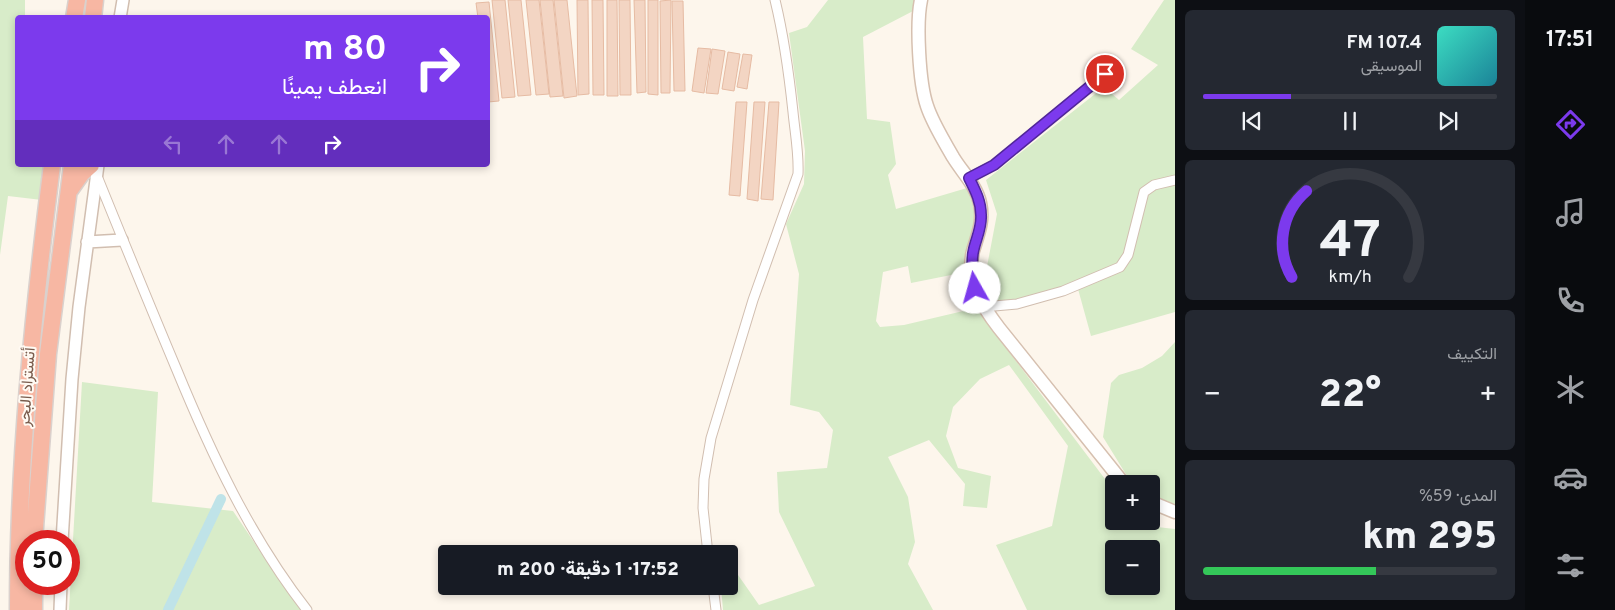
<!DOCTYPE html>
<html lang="ar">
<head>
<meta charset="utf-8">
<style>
	body { margin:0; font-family:Overpass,Vazirmatn,sans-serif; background:#242831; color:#f1f3f6; direction:rtl; height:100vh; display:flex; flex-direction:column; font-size:19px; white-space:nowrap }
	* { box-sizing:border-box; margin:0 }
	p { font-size:16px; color:#9ea1a6 }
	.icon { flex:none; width:28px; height:28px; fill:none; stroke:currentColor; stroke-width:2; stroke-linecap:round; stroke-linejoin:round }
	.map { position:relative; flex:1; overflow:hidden; direction:ltr }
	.sheet { display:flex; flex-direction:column; gap:10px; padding:10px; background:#0d0f14; width:350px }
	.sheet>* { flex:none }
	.banner { position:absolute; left:15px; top:15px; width:475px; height:152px; border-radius:5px; box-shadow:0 2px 8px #0003; direction:rtl; background:#7c3aed; color:#fff; overflow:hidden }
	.fabs { position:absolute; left:1105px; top:475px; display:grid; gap:10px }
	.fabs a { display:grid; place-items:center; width:55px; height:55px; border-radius:5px; background:#171b24; box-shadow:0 2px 8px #0003; font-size:25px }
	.speed { position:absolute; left:15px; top:530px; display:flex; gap:10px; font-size:25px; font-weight:700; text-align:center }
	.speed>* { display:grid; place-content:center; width:65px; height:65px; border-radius:50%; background:#171b24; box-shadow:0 2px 8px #0003; line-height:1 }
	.speed .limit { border:8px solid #d22; background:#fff; color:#111 }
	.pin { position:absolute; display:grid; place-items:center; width:42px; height:42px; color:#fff; margin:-21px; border:2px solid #fff; border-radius:50%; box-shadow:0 1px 5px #0007 }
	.me { position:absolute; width:55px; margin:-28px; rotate:353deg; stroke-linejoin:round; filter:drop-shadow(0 0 4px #0008) }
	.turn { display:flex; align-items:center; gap:18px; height:105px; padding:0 20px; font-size:22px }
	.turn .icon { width:65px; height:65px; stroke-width:2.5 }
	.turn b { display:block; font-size:35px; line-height:42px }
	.lanes { display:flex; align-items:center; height:48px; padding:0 20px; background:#0003; justify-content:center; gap:25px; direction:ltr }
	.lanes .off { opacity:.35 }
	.big { font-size:38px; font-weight:800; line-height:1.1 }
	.sheet .tile { flex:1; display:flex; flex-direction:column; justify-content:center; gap:8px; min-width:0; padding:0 18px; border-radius:8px; background:#242831 }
	.sheet .dial { align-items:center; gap:0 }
	.dial svg { height:130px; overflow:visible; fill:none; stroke:#363941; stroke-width:7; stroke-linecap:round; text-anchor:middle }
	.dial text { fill:#f1f3f6; stroke:none }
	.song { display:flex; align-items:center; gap:15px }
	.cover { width:60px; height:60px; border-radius:8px; background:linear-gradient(135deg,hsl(170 70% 55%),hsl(190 70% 35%)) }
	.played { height:5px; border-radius:2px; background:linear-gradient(90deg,#7c3aed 30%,#363941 30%) }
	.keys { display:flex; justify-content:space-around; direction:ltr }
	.heat { display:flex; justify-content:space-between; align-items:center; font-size:28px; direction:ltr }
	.charge { height:8px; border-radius:4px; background:linear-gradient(90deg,#34c759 59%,#363941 0) }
	.trip { position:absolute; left:438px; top:545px; width:300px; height:50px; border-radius:5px; background:#171b24; box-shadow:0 2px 8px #0003; font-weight:800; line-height:50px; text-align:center; direction:rtl }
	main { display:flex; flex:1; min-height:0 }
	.menu { display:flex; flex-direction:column; width:90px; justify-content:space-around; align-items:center; background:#090b0e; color:#9ea1a6 }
	.menu .icon { width:35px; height:35px }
	.menu .active { color:#7c3aed }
	.menu b { font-size:22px; color:#f1f3f6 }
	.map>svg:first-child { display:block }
	.green { fill:#d8ecc9; fill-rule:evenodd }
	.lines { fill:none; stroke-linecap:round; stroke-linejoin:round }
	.canal { stroke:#bfe3e8; stroke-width:10 }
	.building { fill:#f3d5c3; stroke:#e6bba3 }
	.minor-casing { stroke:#d1beb0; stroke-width:11 }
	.tertiary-casing { stroke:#d1beb0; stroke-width:14 }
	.secondary-casing { stroke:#d6c0b0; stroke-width:15 }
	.motorway-casing { stroke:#dad1cd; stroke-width:19 }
	.minor { stroke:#fff; stroke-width:9 }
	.tertiary { stroke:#fff; stroke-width:11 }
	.secondary { stroke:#fff; stroke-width:12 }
	.motorway { stroke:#f7b7a3; stroke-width:16 }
	.route-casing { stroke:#51269a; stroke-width:12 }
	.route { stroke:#7c3aed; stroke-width:9 }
	.labels { text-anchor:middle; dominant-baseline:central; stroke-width:4; stroke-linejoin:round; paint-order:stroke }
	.street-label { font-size:16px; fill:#7a5c4d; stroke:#fffaf3 }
</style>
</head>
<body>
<main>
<nav class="menu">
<b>17:51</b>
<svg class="icon active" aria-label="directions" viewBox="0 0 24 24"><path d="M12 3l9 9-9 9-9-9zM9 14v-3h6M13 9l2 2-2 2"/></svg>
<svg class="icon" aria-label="music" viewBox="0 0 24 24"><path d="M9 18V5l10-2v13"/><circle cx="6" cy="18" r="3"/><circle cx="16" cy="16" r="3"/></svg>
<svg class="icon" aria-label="phone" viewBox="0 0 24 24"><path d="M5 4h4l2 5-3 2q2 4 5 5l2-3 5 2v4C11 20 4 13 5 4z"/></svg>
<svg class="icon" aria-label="climate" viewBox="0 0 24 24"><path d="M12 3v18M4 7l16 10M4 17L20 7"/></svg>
<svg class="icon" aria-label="car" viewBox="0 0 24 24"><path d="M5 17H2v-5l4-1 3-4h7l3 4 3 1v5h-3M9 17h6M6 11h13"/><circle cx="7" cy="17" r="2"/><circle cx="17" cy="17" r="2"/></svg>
<svg class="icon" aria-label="filters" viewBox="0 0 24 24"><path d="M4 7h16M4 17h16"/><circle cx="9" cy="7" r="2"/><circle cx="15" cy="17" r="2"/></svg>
</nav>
<section class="sheet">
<div class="tile">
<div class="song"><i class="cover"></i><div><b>107.4 FM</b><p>الموسيقى</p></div></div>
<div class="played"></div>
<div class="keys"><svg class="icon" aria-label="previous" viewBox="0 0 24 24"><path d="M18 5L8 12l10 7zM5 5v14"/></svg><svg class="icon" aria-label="pause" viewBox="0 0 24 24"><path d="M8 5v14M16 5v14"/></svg><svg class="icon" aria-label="next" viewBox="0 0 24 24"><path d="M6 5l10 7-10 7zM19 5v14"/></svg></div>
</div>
<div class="tile dial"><svg viewBox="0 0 100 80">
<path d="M14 69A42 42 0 1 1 86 69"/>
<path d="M14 69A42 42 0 0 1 23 16" stroke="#7c3aed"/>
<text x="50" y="56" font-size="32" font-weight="700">47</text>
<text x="50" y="72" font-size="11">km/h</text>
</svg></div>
<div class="tile"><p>التكييف</p>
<div class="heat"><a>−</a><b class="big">22°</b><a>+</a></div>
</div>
<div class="tile"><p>المدى · 59%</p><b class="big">295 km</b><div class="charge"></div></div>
</section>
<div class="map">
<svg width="1175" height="610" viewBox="0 0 1175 610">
	<rect width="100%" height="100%" fill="#fdf6ec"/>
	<path class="green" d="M0,0h25v17l-7,1v147h28l-4,35 -34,-4 -8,59z
		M828,0h90l-3,10 -52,27 4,82 23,3 6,42 -8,11 8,34 71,-21 10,22 -11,62 -55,11 -3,-17 -25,6 -7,49 4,6 24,-2 72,-17 138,183v30h36l7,6 18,2v81h-148l-31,-65 56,-19 16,-80 -59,-81 -29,14 -27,28 -7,29 12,32 33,8 -4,32 -24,-2 2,-22 -36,-44 -41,17 20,40 7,45 -7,22 25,46h-210l-2,-24h8v-24l30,43 56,-19 -36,-74 -2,-40 50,-4 6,-38 -14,-18 -29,-7 9,-131 -13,-50 18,-40 1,-33 -16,-118 18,-6zM1114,549h37v37h-37z
		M1164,0h11v312l-84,24 -13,-47 -64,12 -26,2 -3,-26 12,-63 -11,-34 118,-93 15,13 39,-35 -27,-16z
		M1175,342v165l-15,-5 -9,-6v-12h-14l-10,-8 -24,-39 8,-54 8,-8 23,-7 20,-12z
		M82,382l76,10 -6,110 81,9 58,86 11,13h-233z"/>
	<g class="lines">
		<path class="canal" d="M168,610l53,-111"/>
	</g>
	<path class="building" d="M492,0h13l10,97 -13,1z
		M508,0h13l10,95 -13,1z
		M526,0h13l10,94 -13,1z
		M540,0h13l10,96 -13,1z
		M554,0h13l10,96 -13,2z
		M577,0h11l1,94 -11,1z
		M592,0h11l1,95h-11z
		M607,0h10l1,96h-11z
		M619,0h11l1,95h-11z
		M634,0h11l1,92 -9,1z
		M648,0h10v95l-10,-1z
		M671,0l-1,93h-9l-1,-92z
		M672,1h11l2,90h-11z
		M489,2l10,99 -11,1v-84h-10l-2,-15z
		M698,48l13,1 -7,44 -12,-2z
		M712,49l13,2 -7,43 -12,-1z
		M728,52l12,2 -6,37 -12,-2z
		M743,54l9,1 -5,34 -10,-2z
		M736,102h11l-7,94 -11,-1z
		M754,102h11l-7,99 -11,-2z
		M769,102h10l-6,98 -12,-1z"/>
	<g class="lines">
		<defs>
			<path id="minor" d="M97,176c26,64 52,128 79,192 35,85 74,169 131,242
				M969,178l25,-13 111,-91
				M983,307l34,-3 46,-13 57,-24 8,-12 16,-63 10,-7 21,-5
				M708,554l-5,-46 1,-29 7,-41 42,-138 45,-126c1,-21 -3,-41 -5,-62 -4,-38 -9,-75 -18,-112
				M713,586l3,24"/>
			<path id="tertiary" d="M120,18l3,-18
				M87,242l35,-2
				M62,541l10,-162 7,-72 19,-142
				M60,610l1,-26"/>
			<path id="secondary" d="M921,0c-5,23 -2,83 6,106 6,18 17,35 26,51 9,15 23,28 27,46 4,18 -2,31 -7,48 -7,29 9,55 26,77l125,156
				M1151,502l24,10"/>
			<path id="motorway" d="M74,18l3,-18
				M93,18l2,-18
				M70,190l12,-17 9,-8
				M34,541l14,-187 24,-189
				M18,610c0,-149 15,-297 34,-445
				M34,610v-26"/>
		</defs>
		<use href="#minor" class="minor-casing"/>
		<use href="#tertiary" class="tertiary-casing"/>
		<use href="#secondary" class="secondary-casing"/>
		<use href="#motorway" class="motorway-casing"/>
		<use href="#minor" class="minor"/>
		<use href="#tertiary" class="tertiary"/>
		<use href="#secondary" class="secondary"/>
		<use href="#motorway" class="motorway"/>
	</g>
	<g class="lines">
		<defs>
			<path id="route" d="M975,288c-2,-11 -4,-23 -2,-35 2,-13 9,-24 8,-38 0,-14 -6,-25 -12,-37l25,-13 111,-91"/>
		</defs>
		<use href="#route" class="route-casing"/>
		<use href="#route" class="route"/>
	</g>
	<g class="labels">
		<g class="street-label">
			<text transform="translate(28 387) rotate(-86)">أتستراد البحر</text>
		</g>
	</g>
</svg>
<div class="fabs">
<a>+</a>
<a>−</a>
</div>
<div class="speed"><div class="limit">50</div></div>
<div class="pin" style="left:1105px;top:74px;background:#d93025"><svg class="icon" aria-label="arrive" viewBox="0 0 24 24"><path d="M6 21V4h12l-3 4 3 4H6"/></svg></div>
<svg class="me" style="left:975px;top:288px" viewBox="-20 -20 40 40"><circle r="19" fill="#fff"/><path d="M0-13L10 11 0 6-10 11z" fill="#7c3aed"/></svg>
<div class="trip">17:52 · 1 دقيقة · 200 m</div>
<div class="banner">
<div class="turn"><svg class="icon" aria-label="right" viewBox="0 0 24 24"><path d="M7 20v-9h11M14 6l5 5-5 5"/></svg><div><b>80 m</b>انعطف يمينًا</div></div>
<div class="lanes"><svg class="icon off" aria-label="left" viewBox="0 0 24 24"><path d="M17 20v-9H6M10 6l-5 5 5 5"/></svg><svg class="icon off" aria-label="ahead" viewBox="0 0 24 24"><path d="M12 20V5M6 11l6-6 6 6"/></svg><svg class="icon off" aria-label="ahead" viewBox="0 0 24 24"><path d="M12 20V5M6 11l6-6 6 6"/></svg><svg class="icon" aria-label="right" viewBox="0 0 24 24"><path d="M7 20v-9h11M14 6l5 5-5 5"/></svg></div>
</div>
</div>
</main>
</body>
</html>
